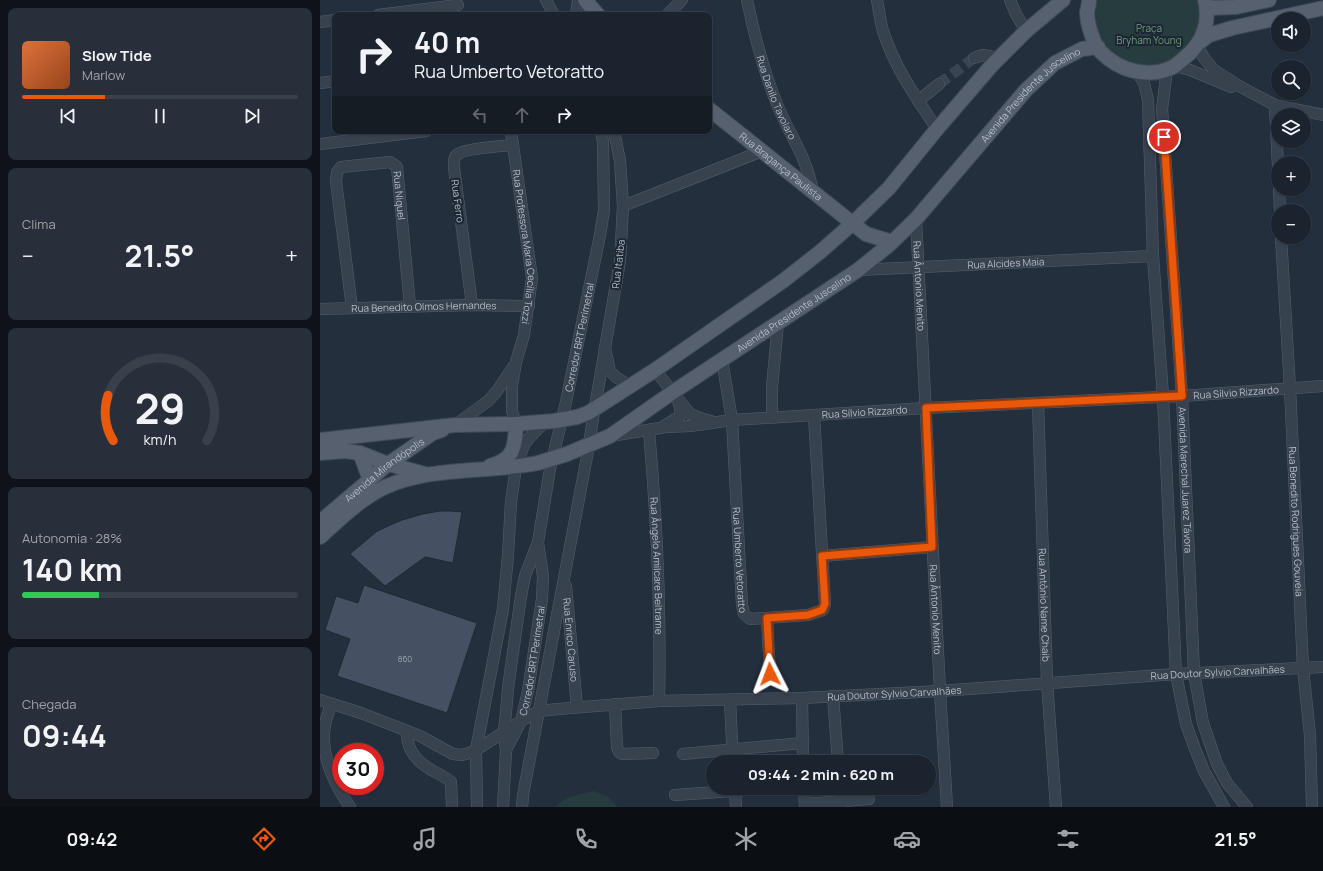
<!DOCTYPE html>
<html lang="pt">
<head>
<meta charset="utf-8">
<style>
	body { margin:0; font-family:Manrope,sans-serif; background:#282f3a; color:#f1f3f6; height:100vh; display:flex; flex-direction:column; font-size:15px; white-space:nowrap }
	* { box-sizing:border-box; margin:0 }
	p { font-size:13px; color:#a0a4aa }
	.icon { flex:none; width:22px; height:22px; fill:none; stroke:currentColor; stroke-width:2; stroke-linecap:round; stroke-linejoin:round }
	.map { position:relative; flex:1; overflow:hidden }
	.sheet { display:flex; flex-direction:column; gap:8px; padding:8px; background:#0f1319; width:320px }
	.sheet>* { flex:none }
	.guide { position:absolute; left:12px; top:12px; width:380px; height:122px; border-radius:8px; box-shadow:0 1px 3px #0004,0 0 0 1px #39404a; background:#1b232e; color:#f1f3f6; overflow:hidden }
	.buttons { position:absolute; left:951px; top:12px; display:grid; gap:8px }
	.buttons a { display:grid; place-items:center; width:40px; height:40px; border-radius:50%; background:#1b232e; box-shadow:0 1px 3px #0004,0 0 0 1px #39404a; font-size:20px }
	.speed { position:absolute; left:12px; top:743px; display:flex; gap:8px; font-size:20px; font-weight:700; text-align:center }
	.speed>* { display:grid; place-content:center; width:52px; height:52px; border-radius:50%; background:#1b232e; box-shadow:0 1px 3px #0004,0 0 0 1px #39404a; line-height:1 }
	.speed .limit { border:6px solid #d22; background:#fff; color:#111 }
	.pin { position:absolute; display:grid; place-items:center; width:34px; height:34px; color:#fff; margin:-17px; border:2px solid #fff; border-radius:50%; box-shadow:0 1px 4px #0007 }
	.me { position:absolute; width:44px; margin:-22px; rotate:357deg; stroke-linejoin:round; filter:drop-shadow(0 0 3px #0008) }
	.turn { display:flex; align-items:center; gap:14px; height:84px; padding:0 16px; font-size:18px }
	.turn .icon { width:52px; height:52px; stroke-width:2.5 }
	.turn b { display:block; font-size:28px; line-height:34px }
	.lanes { display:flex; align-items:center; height:38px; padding:0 16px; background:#0003; justify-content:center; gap:20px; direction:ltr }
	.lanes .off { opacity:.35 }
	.big { font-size:30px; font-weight:700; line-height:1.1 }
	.sheet .tile { flex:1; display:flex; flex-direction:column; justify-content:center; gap:6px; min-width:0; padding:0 14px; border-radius:8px; background:#282f3a }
	.sheet .dial { align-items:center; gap:0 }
	.dial svg { height:104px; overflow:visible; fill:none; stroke:#39404a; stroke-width:7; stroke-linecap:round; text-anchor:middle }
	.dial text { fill:#f1f3f6; stroke:none }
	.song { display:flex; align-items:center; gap:12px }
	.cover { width:48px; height:48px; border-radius:6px; background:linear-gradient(135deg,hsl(20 70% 55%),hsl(20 70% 35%)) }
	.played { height:4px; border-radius:2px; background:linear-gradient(90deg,#ea580c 30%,#39404a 30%) }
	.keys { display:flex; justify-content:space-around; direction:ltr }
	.heat { display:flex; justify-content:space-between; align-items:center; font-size:22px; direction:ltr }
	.charge { height:6px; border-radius:3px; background:linear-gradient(90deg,#34c759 28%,#39404a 0) }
	.trip { position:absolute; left:386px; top:755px; width:230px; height:40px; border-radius:20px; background:#1b232e; box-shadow:0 1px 3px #0004,0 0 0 1px #39404a; font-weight:700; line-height:40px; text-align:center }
	.tab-bar { display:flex; height:64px; justify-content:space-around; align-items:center; background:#0b0e12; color:#a0a4aa }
	.tab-bar .icon { width:28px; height:28px }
	.tab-bar .current { color:#ea580c }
	.tab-bar b { font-size:18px; color:#f1f3f6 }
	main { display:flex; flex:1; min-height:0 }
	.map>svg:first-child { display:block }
	.green { fill:#263c3f }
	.building { fill:#455162; stroke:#1f2835 }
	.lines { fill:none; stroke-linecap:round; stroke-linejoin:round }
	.minor-tunnel { stroke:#3a4453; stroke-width:11; stroke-dasharray:11 5.5; stroke-linecap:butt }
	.minor-casing { stroke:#565f6c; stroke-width:12 }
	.major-casing { stroke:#414a57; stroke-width:16 }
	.minor { stroke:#38414e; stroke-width:11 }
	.major { stroke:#56606e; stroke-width:14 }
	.major-bridge-casing { stroke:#414a57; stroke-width:16; stroke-linecap:butt }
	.major-bridge { stroke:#56606e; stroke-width:14 }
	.route-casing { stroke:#983908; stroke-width:10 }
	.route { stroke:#ea580c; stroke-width:7 }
	.labels { text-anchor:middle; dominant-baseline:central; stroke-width:4; stroke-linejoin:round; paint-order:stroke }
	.number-label { font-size:8px; fill:#98a1af }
	.park-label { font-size:10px; fill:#6b9a76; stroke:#1d2633 }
	.street-label { font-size:10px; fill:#b4bcc9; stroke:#1d2633 }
</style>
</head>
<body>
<main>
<section class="sheet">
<div class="tile">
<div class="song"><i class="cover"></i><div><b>Slow Tide</b><p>Marlow</p></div></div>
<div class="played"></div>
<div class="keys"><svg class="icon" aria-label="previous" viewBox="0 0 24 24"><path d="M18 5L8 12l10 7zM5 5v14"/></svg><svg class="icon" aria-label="pause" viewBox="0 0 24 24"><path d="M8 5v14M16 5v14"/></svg><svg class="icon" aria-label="next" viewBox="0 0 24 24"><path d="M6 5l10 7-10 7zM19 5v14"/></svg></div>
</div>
<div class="tile"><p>Clima</p>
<div class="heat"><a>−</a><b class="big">21.5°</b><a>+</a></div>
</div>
<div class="tile dial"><svg viewBox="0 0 100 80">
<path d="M14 69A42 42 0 1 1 86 69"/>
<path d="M14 69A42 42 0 0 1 10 34" stroke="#ea580c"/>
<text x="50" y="56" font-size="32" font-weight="700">29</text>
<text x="50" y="72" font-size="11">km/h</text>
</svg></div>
<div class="tile"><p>Autonomia · 28%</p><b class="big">140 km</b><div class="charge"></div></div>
<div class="tile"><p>Chegada</p><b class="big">09:44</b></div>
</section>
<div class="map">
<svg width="1003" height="807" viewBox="0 0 1003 807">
	<rect width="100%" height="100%" fill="#242f3e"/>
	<path class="green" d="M776,0h106l-5,37 -26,25 -17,5 -17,-1 -16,-6 -13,-11 -9,-15 -5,-16z
		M274,791l14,6 10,10h-62c8,-11 25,-13 38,-16z"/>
	<path class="building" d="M120,511h11l11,1 -9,51 -28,-6 -40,29 -35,-32 26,-22 12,-6 14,-6 21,-6z
		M44,585l113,38 -30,90 -110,-37 13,-37 -25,-9 11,-34 22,7z"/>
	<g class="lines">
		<path class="minor-tunnel" d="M619,84l35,-26"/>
		<defs>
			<g id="minor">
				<path d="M226,0l8,15"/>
				<path id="s1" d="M427,0c8,38 17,74 32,109 13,30 28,49 34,83"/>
				<path d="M557,0c2,10 3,21 6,31 11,35 33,67 54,98"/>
				<path d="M690,0l7,16 9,15"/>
				<path d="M58,15l80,-10"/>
				<path d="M256,15l2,-15"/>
				<path d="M347,15l15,-15"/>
				<path d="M0,22l15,-2"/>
				<path d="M877,45l7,13 10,12 25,16 36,19 48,10"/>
				<path d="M654,58l9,-3 16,3"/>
				<path d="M855,66l15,4 41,17"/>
				<path id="s2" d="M847,69l-5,40 20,287 12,277 9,50 14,41 10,19 20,24"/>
				<path d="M817,72l7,11 4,17 5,156 10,141 13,277 10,50 9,25 9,22 20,36"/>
				<path d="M0,83l15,-2"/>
				<path d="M598,101l21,-17"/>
				<path d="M955,105l3,63"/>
				<path id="s3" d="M191,131l21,147 -8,57 -8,27 -4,24v25l4,13"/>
				<path d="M294,131l6,30 3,45 -3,55 -15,87 5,23 6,6 14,9"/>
				<path d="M0,144l106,-13"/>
				<path d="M959,189l1,22"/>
				<path d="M303,206l139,-55"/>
				<path id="s4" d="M596,219l24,472 7,116"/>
				<path id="s5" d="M961,237l9,151 13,280 7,67 2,72"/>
				<path id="s6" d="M538,270l295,-14"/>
				<path d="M152,305l-18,-137c0,-5 -1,-11 4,-14 8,-6 44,-8 55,-9"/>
				<path id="s7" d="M32,308l-16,-127 1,-9 4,-5 49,-5 7,5 13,139"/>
				<path id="s8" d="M0,309l152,-4 57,1"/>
				<path id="s9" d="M402,360l10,60 10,185 2,9 6,5 58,-4 15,-5 2,-6 -11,-189"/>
				<path d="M335,370l35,44 10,4 11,3"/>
				<path id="s10" d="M718,403l9,279 9,125"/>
				<path d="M452,418v-31l6,-64"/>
				<path d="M135,425l33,-24 9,-10 16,-24"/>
				<path d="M344,426l15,-9 2,-5 -3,-12"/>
				<path id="s11" d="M329,431c8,90 12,180 10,270"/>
				<path id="s12" d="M290,436l56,-9 24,-1 42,-6 194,-12 256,-12 141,-10"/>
				<path d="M502,556l110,-9"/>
				<path id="s13" d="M246,586l11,121"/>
				<path d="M447,618l3,56"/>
				<path d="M513,696l5,66"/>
				<path d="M482,698l1,64"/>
				<path id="s14" d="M0,700l41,13 59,23 33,18 9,1 7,-2 7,-3 45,-29 18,-10 19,-2 101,-8 143,-3 138,-7 236,-17 147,-7"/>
				<path d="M410,700l3,62"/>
				<path d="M11,704c-2,7 -5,14 -6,21 -5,29 9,59 25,82"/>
				<path d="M295,704l2,43 2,5 3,2 31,-1"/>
				<path d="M87,731c-1,20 11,32 28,41 6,3 12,6 16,10l1,25"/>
				<path id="s15" d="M186,750l15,-29 7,-30 14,-92 1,-23 -5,-33"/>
				<path d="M363,754l120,-11"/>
				<path d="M528,762l21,-2"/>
				<path d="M415,788l1,19"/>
				<path d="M484,788l1,19"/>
				<path d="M520,788l1,19"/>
				<path d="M355,795l99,-7"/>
				<path d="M485,804l64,-5"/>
				<path d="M157,807l-1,-57 27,-141 5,-54 3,-53 5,-35 8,-22 5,-7 17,-17"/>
				<path id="s16" d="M183,807l3,-56 -2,-19 2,-20 2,-24 13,-92 4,-20 13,-34 12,-73 16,-67 34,-167 4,-25 -1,-68 -2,-11"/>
				<path d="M202,807l1,-12 66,-349c4,-33 11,-65 16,-98"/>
			</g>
			<g id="major">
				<path d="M265,0l13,15"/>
				<path d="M769,0c0,4 -1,8 -2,12 0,11 6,32 14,40 18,19 48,27 72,15 6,-4 12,-10 17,-14 14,-14 20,-33 15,-53"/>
				<path d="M887,8l29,-1 33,-7"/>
				<path d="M880,42l9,-7 23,-7 91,-20"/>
				<path id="s17" d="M389,109l157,125 26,8"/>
				<path d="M257,417l11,-4 67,-43 128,-89 37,-29 33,-29 36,-35 48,-59 56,-65 33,-33 37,-31"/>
				<path d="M0,440l135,-15 61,-1 38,-3"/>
				<path d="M0,453l25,-2 15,2 28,11 37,10"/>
				<path d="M40,453l10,27"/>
				<path id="s18" d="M247,454l43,-18 63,-44 185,-122 31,-25 27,-26 110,-129 29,-27 27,-14 16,-2"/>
				<path d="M170,466c25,-7 25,-19 26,-42"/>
				<path id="s19" d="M0,522l68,-58 45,-31 9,-3"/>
				<path d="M0,537c20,-18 40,-38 65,-50 47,-21 103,-14 153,-24"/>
			</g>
		</defs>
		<use href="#minor" class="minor-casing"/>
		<use href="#major" class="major-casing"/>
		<use href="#minor" class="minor"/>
		<use href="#major" class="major"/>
		<defs>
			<path id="major-bridge" d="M234,421l23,-4
				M218,463l29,-9"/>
		</defs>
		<use href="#major-bridge" class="major-bridge-casing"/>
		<use href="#major-bridge" class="major-bridge"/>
	</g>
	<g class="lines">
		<defs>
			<path id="route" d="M450,674l-3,-56 41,-3 14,-5 3,-6 -3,-48 110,-9 -6,-139 256,-12 -18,-259"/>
		</defs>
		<use href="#route" class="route-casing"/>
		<use href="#route" class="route"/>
	</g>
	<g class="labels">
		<g class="number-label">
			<text x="85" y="658">860</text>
		</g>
		<g class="park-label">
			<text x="829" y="28">Praça<tspan x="829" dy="12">Bryham Young</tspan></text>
		</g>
		<g class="street-label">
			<text stroke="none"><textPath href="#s18" startOffset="592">Avenida Presidente Juscelino</textPath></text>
			<text stroke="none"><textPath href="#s1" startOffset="102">Rua Danilo Tavolaro</textPath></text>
			<text stroke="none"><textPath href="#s17" startOffset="92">Rua Bragança Paulista</textPath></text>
			<text stroke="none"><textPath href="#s7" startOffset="230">Rua Niquel</textPath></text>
			<text transform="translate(138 201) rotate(82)">Rua Ferro</text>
			<text stroke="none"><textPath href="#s3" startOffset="117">Rua Professora Maria Cecília Tozzi</textPath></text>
			<text stroke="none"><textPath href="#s6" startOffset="148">Rua Alcides Maia</textPath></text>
			<text transform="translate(298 264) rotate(-83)">Rua Itatiba</text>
			<text stroke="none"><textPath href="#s4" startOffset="67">Rua Ântonio Menito</textPath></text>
			<text stroke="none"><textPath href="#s8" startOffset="104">Rua Benedito Olmos Hernandes</textPath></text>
			<text stroke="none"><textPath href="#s18" startOffset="268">Avenida Presidente Juscelino</textPath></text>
			<text stroke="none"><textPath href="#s16" startOffset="478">Corredor BRT Perimetral</textPath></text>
			<text stroke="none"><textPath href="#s12" startOffset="628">Rua Sílvio Rizzardo</textPath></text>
			<text stroke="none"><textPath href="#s12" startOffset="256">Rua Sílvio Rizzardo</textPath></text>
			<text stroke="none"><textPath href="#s19" startOffset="83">Avenida Mirandópolis</textPath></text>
			<text stroke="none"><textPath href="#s2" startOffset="412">Avenida Marechal Juarez Távora</textPath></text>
			<text stroke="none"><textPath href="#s5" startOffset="285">Rua Benedito Rodrigues Gouveia</textPath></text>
			<text stroke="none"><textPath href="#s9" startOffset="201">Rua Umberto Vetoratto</textPath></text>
			<text stroke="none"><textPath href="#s11" startOffset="135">Rua Ângelo Amilcare Beltrame</textPath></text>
			<text stroke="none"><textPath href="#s10" startOffset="202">Rua Antônio Name Chaib</textPath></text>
			<text stroke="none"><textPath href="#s4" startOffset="391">Rua Ântonio Menito</textPath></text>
			<text stroke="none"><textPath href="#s13" startOffset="54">Rua Enrico Caruso</textPath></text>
			<text stroke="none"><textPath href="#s15" startOffset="94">Corredor BRT Perimetral</textPath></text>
			<text stroke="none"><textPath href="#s14" startOffset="922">Rua Doutor Sylvio Carvalhães</textPath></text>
			<text stroke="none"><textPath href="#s14" startOffset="598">Rua Doutor Sylvio Carvalhães</textPath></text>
		</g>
	</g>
</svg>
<div class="buttons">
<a><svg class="icon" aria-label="sound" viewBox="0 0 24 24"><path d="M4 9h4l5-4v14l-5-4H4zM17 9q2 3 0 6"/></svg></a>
<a><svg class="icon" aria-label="search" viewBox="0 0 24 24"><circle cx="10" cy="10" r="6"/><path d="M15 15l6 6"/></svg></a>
<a><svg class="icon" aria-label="layers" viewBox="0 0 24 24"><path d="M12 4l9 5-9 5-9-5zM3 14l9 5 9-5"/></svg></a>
<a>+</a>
<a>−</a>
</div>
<div class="speed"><div class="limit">30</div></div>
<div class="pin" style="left:844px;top:137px;background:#d93025"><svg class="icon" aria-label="arrive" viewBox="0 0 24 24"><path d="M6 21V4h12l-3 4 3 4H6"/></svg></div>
<svg class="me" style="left:450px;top:674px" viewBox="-20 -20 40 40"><path d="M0-17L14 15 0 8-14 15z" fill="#ea580c" stroke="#fff" stroke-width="4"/></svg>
<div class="trip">09:44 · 2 min · 620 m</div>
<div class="guide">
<div class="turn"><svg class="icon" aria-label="right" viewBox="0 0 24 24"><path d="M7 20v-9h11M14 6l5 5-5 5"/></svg><div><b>40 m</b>Rua Umberto Vetoratto</div></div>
<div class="lanes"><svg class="icon off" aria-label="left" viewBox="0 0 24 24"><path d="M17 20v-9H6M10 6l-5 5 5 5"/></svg><svg class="icon off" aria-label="ahead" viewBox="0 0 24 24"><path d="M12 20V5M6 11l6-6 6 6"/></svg><svg class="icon" aria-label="right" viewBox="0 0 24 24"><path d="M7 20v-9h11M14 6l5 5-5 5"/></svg></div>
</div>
</div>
</main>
<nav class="tab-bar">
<b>09:42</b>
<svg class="icon current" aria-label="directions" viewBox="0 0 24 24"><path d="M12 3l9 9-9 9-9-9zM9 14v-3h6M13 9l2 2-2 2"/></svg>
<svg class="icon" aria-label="music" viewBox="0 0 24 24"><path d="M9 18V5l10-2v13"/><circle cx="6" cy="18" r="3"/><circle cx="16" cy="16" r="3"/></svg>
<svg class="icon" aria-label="phone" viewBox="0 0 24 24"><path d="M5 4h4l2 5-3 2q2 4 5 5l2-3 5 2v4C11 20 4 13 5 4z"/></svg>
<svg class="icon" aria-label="climate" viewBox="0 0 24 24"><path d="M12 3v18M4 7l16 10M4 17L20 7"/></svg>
<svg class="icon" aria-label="car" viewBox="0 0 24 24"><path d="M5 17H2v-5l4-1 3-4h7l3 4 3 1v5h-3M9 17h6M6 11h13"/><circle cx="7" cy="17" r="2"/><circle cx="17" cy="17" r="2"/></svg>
<svg class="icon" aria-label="filters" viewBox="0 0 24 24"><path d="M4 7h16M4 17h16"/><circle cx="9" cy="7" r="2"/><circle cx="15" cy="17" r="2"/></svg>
<b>21.5°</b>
</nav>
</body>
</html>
